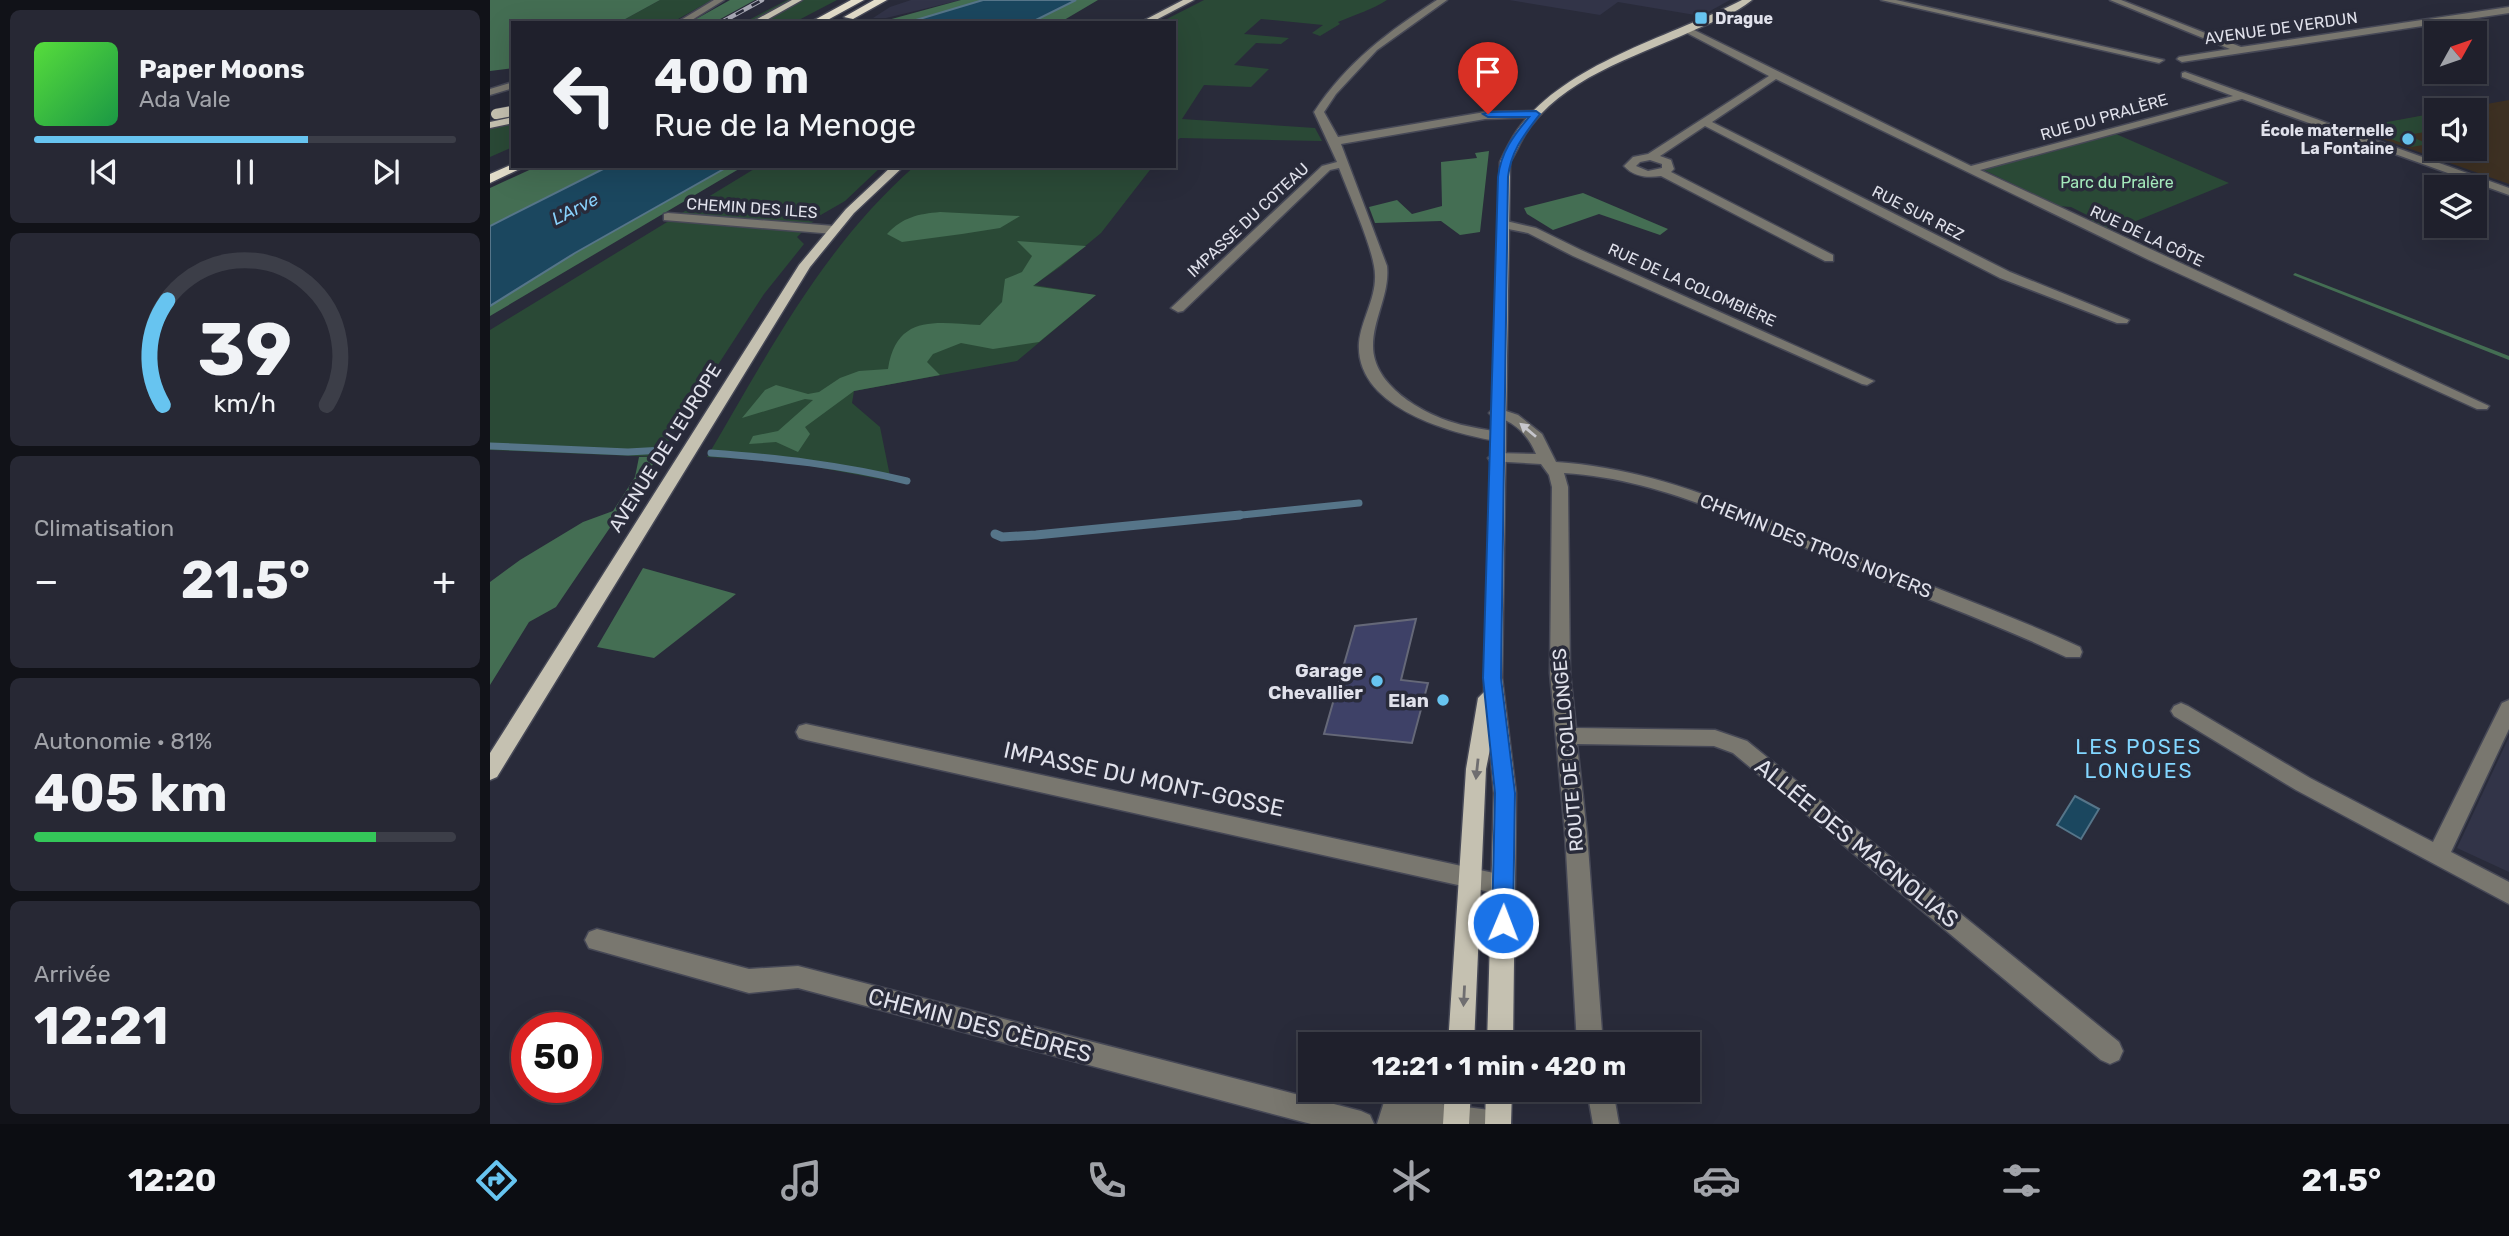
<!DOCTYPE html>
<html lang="fr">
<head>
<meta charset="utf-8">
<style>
	body { margin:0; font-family:Rubik,sans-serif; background:#272834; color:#f1f3f6; height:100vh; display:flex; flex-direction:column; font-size:26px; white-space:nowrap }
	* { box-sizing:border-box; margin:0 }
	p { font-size:23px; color:#a1a3a9 }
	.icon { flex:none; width:38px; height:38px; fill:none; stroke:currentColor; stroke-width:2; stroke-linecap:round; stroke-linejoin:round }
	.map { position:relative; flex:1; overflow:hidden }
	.side { display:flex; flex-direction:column; gap:10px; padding:10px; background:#111218; width:490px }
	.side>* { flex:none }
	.guide { position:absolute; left:21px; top:21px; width:665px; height:147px; border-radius:0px; box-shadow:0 7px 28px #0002,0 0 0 2px #3c3e48; background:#1f202c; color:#f1f3f6; overflow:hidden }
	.needle { width:46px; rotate:50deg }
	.tools { position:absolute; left:1934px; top:21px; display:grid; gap:14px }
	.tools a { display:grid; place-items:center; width:63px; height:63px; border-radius:0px; background:#1f202c; box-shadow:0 7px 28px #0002,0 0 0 2px #3c3e48; font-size:35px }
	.speed { position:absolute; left:21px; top:1012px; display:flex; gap:14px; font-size:35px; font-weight:700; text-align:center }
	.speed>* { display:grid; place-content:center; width:91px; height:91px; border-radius:50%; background:#1f202c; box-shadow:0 7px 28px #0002,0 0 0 2px #3c3e48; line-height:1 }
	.speed .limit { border:10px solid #d22; background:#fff; color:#111 }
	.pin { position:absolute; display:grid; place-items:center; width:60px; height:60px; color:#fff; margin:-72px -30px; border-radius:50% 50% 50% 0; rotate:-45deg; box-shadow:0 0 7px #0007 }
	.pin .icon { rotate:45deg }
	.me { position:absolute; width:77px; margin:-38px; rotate:1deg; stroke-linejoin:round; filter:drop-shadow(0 0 5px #0008) }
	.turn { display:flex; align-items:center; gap:24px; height:147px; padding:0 28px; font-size:32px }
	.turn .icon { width:91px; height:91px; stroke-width:2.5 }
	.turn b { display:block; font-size:49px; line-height:60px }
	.big { font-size:52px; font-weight:700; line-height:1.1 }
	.side .tile { flex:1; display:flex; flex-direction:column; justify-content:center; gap:10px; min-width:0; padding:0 24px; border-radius:10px; background:#272834 }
	.side .dial { align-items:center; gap:0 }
	.dial svg { height:182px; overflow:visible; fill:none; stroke:#3c3e48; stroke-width:7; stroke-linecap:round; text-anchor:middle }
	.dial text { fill:#f1f3f6; stroke:none }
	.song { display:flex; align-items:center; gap:21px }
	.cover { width:84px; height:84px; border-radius:10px; background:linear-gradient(135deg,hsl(110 70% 55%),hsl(140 70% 35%)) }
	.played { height:7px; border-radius:4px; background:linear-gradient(90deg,#67c4f0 65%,#3c3e48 65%) }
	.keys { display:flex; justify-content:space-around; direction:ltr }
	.heat { display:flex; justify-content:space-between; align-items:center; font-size:38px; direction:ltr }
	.charge { height:10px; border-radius:5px; background:linear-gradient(90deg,#34c759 81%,#3c3e48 0) }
	.trip { position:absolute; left:808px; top:1032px; width:402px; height:70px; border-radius:0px; background:#1f202c; box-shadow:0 7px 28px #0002,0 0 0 2px #3c3e48; font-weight:700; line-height:70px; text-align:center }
	.dock { display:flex; height:112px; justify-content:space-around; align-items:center; background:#0c0d12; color:#a1a3a9 }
	.dock .icon { width:49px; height:49px }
	.dock .on { color:#67c4f0 }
	.dock b { font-size:32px; color:#f1f3f6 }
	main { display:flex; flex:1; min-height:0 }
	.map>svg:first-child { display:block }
	.built { fill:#323448 }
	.education { fill:#3e3123 }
	.green { fill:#2a4936 }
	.forest { fill:#446e53 }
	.water { fill:#1b475f; stroke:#567589; stroke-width:2 }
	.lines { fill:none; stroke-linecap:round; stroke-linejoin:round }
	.stream-far1 { stroke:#567589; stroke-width:7 }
	.stream { stroke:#567589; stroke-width:9 }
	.building { fill:#3e4167; stroke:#656878; stroke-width:2 }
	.minor-casing { stroke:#464856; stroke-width:3 }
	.major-casing { stroke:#464856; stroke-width:3 }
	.highway-casing { stroke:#464856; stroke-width:3 }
	.minor { fill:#79776f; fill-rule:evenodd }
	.major { fill:#c5c1b1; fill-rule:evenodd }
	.highway { fill:#e4decb; fill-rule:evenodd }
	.rail-casing { stroke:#a9aab6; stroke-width:4.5 }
	.rail { stroke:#292b3a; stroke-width:2.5; stroke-dasharray:9; stroke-linecap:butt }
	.major-bridge-casing { stroke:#464856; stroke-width:11; stroke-linecap:butt }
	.major-bridge { stroke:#c5c1b1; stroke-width:10 }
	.oneway { fill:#c6c6cc }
	.oneway2 { fill:#6f6e70 }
	.route { fill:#1a73e8; stroke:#114b97; stroke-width:2 }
	.poi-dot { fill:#67c4f0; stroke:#292b3a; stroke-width:2.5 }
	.labels { text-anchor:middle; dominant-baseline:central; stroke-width:7; stroke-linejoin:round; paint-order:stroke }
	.far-poi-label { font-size:16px; font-weight:bold; fill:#e0e1eb; stroke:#292b3a; text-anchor:start }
	.far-street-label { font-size:16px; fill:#e0e1eb; stroke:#292b3a }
	.far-park-label { font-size:16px; fill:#a4e9bb; stroke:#292b3a }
	.far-water-label { font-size:18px; font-style:italic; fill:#89d1fc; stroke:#292b3a }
	.street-label { font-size:19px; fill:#e0e1eb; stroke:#292b3a }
	.poi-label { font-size:19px; font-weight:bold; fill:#e0e1eb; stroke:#292b3a; text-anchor:end }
	.neighbourhood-label { font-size:21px; letter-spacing:2px; fill:#82d6ff; stroke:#292b3a }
	.near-street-label { font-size:23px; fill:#e0e1eb; stroke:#292b3a }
</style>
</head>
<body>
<main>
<section class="side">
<div class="tile">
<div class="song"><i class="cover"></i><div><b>Paper Moons</b><p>Ada Vale</p></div></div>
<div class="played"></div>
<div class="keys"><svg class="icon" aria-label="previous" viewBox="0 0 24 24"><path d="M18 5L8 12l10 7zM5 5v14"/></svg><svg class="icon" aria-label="pause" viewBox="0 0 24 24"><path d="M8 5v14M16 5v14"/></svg><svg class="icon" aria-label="next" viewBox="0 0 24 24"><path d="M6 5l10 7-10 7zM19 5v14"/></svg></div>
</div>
<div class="tile dial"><svg viewBox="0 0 100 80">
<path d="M14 69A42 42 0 1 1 86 69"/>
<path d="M14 69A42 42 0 0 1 16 23" stroke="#67c4f0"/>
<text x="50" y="56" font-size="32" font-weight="700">39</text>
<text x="50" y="72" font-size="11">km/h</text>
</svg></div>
<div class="tile"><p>Climatisation</p>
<div class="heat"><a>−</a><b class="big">21.5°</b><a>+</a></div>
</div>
<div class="tile"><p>Autonomie · 81%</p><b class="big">405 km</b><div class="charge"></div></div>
<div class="tile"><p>Arrivée</p><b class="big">12:21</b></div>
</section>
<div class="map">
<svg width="2019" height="1124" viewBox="0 0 2019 1124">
	<rect width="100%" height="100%" fill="#292b3a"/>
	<path class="built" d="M421,0h50l-75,18h-13l17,-11z
		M1019,0h221l-29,16 -83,-14 -18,13z
		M2019,737v135l-52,-24z"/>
	<path class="education" d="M2019,100v84l-155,-55 82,-16v36h38v-39h-21z"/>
	<path class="green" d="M170,0h52l-41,23h-53z
		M297,0h50l-44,23h-50z
		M714,0h183c-16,10 -28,13 -49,22l2,2 -20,12 -8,-3 11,-8 -62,-6 -17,15 45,4 -8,6 -25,-1 -22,22 35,4 -18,18 -47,-2 -22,34 133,9 7,13 -142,-3 -6,5v-120h-15z
		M1946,113v8l-11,3 11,6 -28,5 20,9 -16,3 -52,-20z
		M23,124v23l-23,10v-28z
		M1626,134l113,49 -120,49 -21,-10 7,-3 -24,-12 -13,-1 -74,-36z
		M269,166h123l-37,35 -26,15 -22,21 7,7 -40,50 -106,163 -168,-7v-120z
		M425,166h238l-52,67 -41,34 -26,18 62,10 -79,66 -163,30 -2,12 28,24 11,54 -107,-20 -77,-4c61,-103 116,-211 208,-291z"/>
	<path class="forest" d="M0,0h170l-42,23h-105v45l-23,3z
		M240,0h25l-42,23h-24z
		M471,0h22l-77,23h-29z
		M586,0h22l-39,23h-29z
		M999,151l-9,81 -20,3 -19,-14 -66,2 -6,-16 28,-7 15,14 30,-8 -1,-44 36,-4 -2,-5z
		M48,166h23l15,4 33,-4 -119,60v-38z
		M239,166h15l-254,150v-10l85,-53z
		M1093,193l85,36 -8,6 -61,-21 -46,16 -26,-16 -3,-6z
		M450,212l80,4 -20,12 -38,6 -60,8 -15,-8c16,-17 31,-20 53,-22z
		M527,241l69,5 -53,40 63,9 -57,47 -46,7 -32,-6 -28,11 -6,8 13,13 -86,16 -49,36 5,7 -12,18 -22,-10 -27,2 4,-8 25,-5 35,-31 -8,-1 -63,19 23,-28 11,-5 32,9 11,-2 21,-14 19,-7 29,-2c9,-56 49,-46 92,-44l22,-23 3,-23 17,-7 10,-16z
		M1805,273l214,83v4l-216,-85z
		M149,457h19l-102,150 -27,15 -39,63v-103l30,-22 63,-38 30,-11 22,-34z
		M153,568l93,26 -82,64 -57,-11z"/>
	<path class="water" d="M493,0h93l-46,23h-124z
		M119,166h120l-154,87 -85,53v-80z
		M1585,796l24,13 -18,30 -24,-14z"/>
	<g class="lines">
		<path class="stream-far1" d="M0,446l138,6 36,-2
			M221,453c67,5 131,12 196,28
			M732,517l137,-14"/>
		<path class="stream" d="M505,534l7,3 34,-2 204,-20"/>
	</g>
	<path class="building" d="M926,619l-15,61 27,3 -16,60 -88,-9 31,-108z"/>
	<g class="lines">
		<defs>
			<path id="minor" d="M224,0h10l-37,23h-11z
				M947,0h10l-70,50 -41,44 -12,18 14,25 147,-25 51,-1 5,3 -5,3 -51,2 -144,25 46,122c3,28 -14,52 -14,80 0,39 48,67 82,77 15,5 32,6 47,10l3,3 -3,3 -5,2c-48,-8 -142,-34 -138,-98 2,-23 17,-44 16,-68 0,-23 -27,-83 -36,-107l-9,2 -147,141 -5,1 -7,-4 151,-142 15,-4 -23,-50c32,-49 75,-81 123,-112z
				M1391,0h15l268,60 -5,3z
				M1620,0h11l120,47 268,-40v6l-327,49 -5,-3 2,-2 51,-8z
				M1200,28l281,138 262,-70 -51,-19v-4l3,-1 324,116v7l-267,-96 -262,71 509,236 -2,3h-10l-328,-149 -373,-181 -64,43 298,150 119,48 -2,3h-10l-117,-45 -295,-152 -45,30 11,4 3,9 -3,3 162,83v6h-8l-164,-85c-14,2 -27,1 -37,-10l9,-9 15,-3 121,-78 -82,-43v-4zM1160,160l12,4v4l-14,3 -12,-5 4,-4z
				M23,82v6l-23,7v-6z
				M178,213l166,13 6,4 -6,4 -170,-14v-6z
				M1012,220l34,8 45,22 293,131 -7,4 -5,-1 -289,-128 -45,-23 -30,-6v-6z
				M1007,408l21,7 24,19 14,28c112,7 210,58 312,99 71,29 143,54 212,86l2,5 -2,5h-14c-69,-33 -141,-58 -211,-88 -95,-39 -188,-90 -291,-96l4,14 2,186 6,55 139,2 32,11 372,301 4,9 -4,9 -9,4 -9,-4 -368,-307 -19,-7 -137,-2 10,89 16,212h-26l-12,-212 -15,-160 2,-186 -3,-12 -8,-11 -51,-3 -2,-3 8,-5 40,1c-6,-15 -16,-27 -31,-34 -6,-2 -11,-2 -16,-7l3,-3z
				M2019,700v29l-58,123 58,30v22l-213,-114 -122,-74 -3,-5 3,-5 7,-3 7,3 122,72 123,64 69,-139z
				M316,724l697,151 8,3 3,7 -3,7 -8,3 -697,-155 -7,-2 -3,-6 3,-6z
				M107,929l152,40 49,-3 563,145 9,4 4,9h-63l-513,-136 -49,5 -160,-45 -4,-8 4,-8z
				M1097,1090h26l6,34h-26z
				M903,1098l105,13 9,4 4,9h-134l7,-22z"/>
			<path id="major" d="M302,0h10l-41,23h-11z
				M693,0h11l-44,23h-11z
				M1252,0h10c-17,14 -42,23 -62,32 -56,25 -129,47 -164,101 -6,9 -10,20 -16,29l-8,516 14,115 -3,252h-26l7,-252 -4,-44 -4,20 -12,276h-26l18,-276 12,-71 6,-6 16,-530c5,-11 11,-23 18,-33 49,-67 153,-92 224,-129z
				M23,117v6l-23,5v-6z
				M402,166h12l-50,47 -44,54 -313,510 -7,3v-27l309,-488 47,-56z
				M955,1090h26l-2,34h-26z
				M996,1090h26l-1,34h-26z"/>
			<path id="highway" d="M361,0h13l-42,23h-13z
				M384,0h13l-34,19 -9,-2z
				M23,164l13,2 -36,17v-9z"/>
		</defs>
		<use href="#minor" class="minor-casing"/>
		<use href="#major" class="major-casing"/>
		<use href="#highway" class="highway-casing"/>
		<use href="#minor" class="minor"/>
		<use href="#major" class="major"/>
		<use href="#highway" class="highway"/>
		<defs>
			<path id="rail" d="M230,23l42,-23"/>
		</defs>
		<use href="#rail" class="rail-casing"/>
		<use href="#rail" class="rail"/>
		<defs>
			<path id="major-bridge" d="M6,114l16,-3"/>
		</defs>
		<use href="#major-bridge" class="major-bridge-casing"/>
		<use href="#major-bridge" class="major-bridge"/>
	</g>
	<defs><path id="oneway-solid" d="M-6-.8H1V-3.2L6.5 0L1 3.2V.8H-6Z" transform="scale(1.75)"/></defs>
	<use class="oneway" href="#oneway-solid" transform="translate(1038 430) rotate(-140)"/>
	<g class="oneway2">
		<use href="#oneway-solid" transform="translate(987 769) rotate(96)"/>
		<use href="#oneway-solid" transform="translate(974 996) rotate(93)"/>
	</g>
	<path class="route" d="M1046,111l4,3c-15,20 -29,36 -32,63l-7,501 14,115 -2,130 -3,7 -7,2 -8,-2 -3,-7 3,-130 -12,-115 15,-501c3,-25 15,-41 31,-60h-41l-5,-3 5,-2z"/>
	<g class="poi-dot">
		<rect x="1204" y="11" width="14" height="14" rx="3.5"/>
		<circle cx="1918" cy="139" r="7"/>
		<circle cx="887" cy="681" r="7"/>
		<circle cx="953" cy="700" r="7"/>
	</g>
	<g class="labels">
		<g class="far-poi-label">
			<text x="1225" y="18">Drague</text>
			<text x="1904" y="130" text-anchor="end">École maternelle<tspan x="1904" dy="18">La Fontaine</tspan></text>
		</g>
		<g class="far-street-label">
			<text transform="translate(1791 28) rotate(-8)">AVENUE DE VERDUN</text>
			<text transform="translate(1614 117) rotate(-16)">RUE DU PRALÈRE</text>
			<text transform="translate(262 208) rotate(4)">CHEMIN DES ILES</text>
			<text transform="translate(1428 213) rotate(27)">RUE SUR REZ</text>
			<text transform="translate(758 220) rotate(-43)">IMPASSE DU COTEAU</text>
			<text transform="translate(1657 236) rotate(25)">RUE DE LA CÔTE</text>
			<text transform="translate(1202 285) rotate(24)">RUE DE LA COLOMBIÈRE</text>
		</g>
		<g class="far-park-label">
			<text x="1627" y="182">Parc du Pralère</text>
		</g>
		<g class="far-water-label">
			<text transform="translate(85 209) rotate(-27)">L'Arve</text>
		</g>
		<g class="street-label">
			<text transform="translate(175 448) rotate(-58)">AVENUE DE L'EUROPE</text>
			<text transform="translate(1326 546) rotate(22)">CHEMIN DES TROIS NOYERS</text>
			<text transform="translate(1078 750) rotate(-95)">ROUTE DE COLLONGES</text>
		</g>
		<g class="poi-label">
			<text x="873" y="670">Garage<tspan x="873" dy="22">Chevallier</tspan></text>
			<text x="939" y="700">Elan</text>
		</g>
		<g class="neighbourhood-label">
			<text x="1649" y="746">LES POSES<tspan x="1649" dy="24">LONGUES</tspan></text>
		</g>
		<g class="near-street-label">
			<text transform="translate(654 779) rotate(12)">IMPASSE DU MONT-GOSSE</text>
			<text transform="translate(1367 843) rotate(39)">ALLÉE DES MAGNOLIAS</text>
			<text transform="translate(490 1025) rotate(15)">CHEMIN DES CÈDRES</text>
		</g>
	</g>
</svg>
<div class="tools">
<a><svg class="needle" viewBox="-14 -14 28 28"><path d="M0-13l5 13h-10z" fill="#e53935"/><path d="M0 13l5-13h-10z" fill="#a1a3a9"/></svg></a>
<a><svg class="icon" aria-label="sound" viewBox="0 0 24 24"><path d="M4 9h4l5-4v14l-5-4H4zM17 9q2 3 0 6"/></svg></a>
<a><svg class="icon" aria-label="layers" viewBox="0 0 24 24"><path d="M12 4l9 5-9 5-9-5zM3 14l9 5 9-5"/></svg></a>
</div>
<div class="speed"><div class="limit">50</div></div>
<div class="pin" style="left:998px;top:114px;background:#d93025"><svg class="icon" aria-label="arrive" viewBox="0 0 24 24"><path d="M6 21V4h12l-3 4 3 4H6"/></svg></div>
<svg class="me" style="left:1013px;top:923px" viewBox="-20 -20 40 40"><circle r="17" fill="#1a73e8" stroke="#fff" stroke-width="3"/><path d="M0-11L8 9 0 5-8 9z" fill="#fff"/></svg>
<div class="trip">12:21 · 1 min · 420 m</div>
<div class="guide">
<div class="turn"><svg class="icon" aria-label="left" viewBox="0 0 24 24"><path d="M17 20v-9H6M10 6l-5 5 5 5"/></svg><div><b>400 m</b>Rue de la Menoge</div></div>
</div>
</div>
</main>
<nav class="dock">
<b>12:20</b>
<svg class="icon on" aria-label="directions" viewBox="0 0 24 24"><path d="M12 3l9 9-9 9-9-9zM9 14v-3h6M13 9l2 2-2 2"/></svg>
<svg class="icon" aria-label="music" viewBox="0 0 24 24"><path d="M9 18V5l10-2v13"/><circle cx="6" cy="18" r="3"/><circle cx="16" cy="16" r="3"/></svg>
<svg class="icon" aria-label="phone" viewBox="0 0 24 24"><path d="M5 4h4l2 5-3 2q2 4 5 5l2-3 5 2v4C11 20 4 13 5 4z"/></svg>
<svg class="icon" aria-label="climate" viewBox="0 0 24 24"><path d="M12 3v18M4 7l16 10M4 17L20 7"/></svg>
<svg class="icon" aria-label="car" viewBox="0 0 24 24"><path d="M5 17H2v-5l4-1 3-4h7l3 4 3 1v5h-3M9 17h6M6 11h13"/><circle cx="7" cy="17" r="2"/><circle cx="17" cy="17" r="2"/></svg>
<svg class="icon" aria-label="filters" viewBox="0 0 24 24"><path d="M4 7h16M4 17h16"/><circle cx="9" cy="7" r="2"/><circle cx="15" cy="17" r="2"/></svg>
<b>21.5°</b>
</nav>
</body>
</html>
